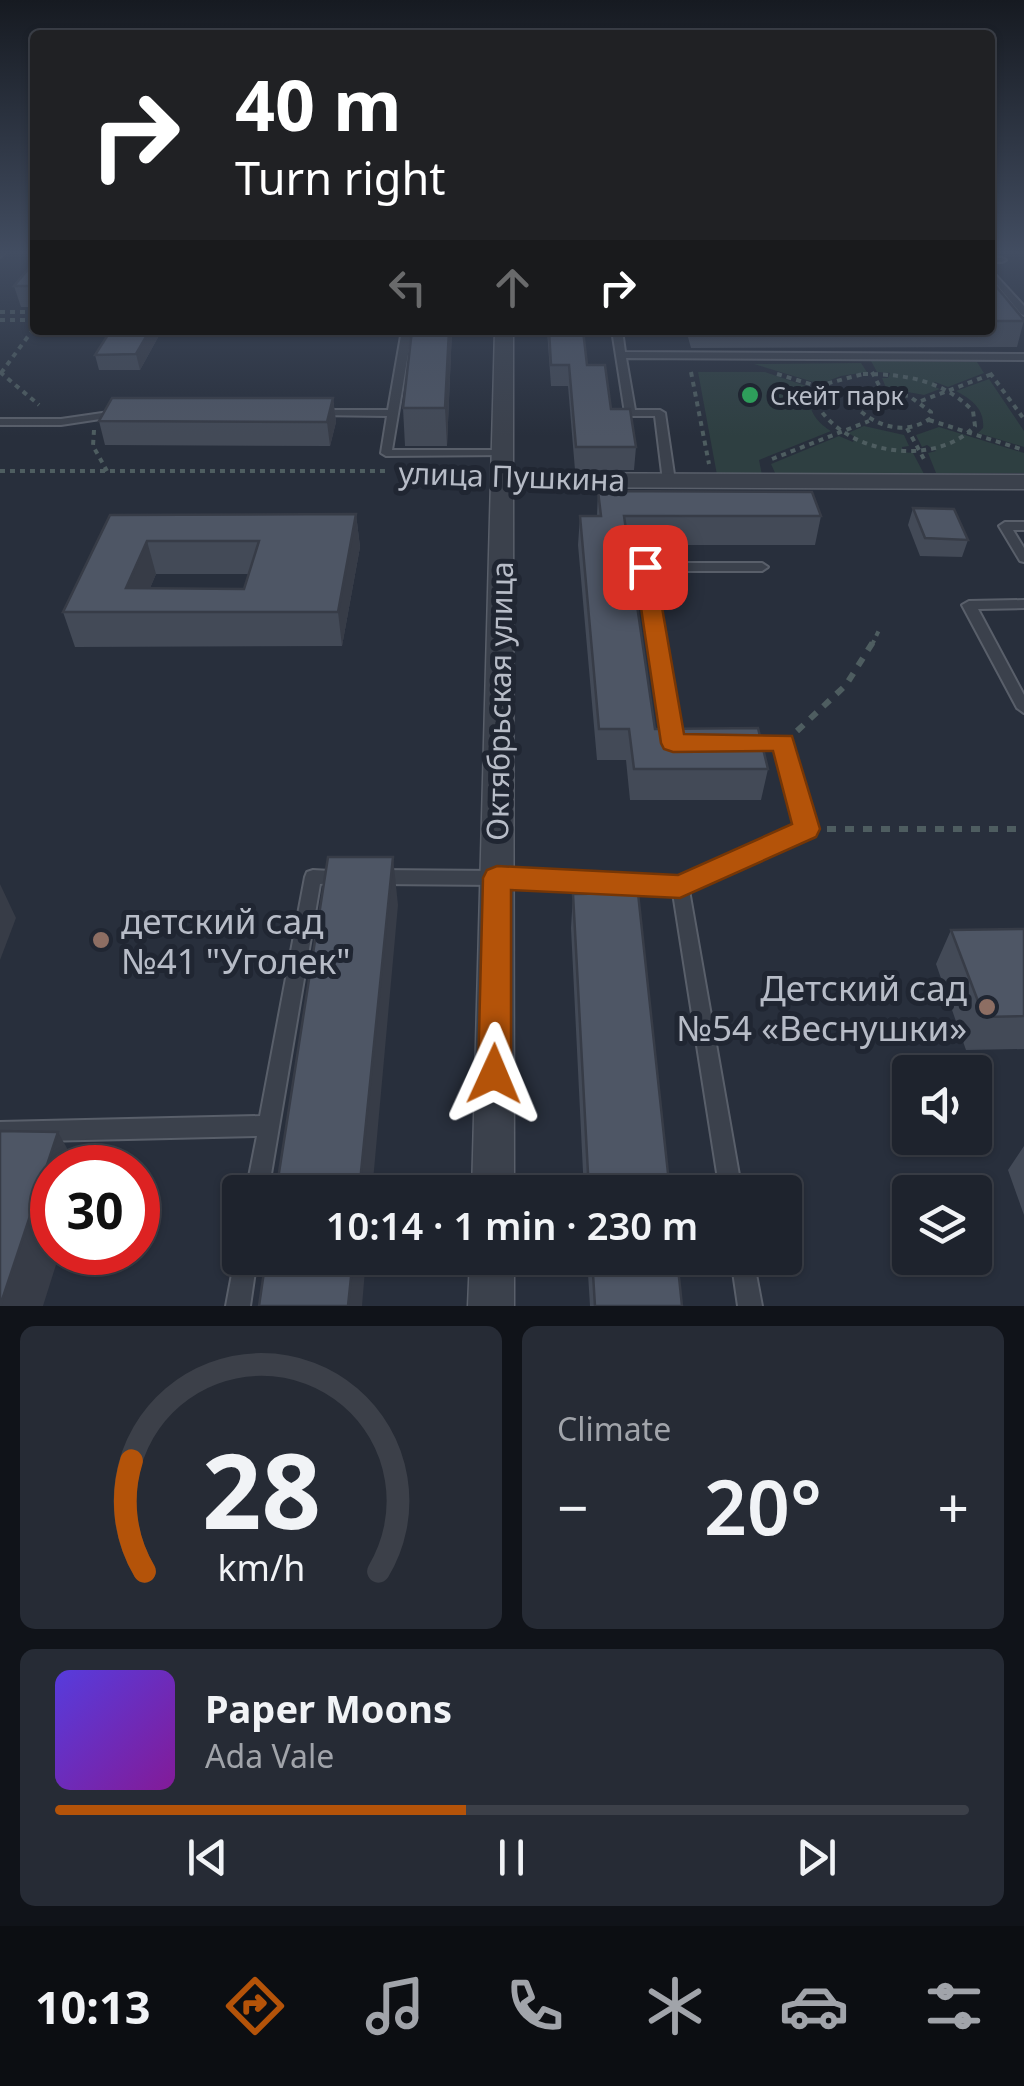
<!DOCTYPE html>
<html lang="en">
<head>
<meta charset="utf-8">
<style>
	body { margin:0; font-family:"Noto Sans",sans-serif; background:#262b35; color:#f1f3f6; height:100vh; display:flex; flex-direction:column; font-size:38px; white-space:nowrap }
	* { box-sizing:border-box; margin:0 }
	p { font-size:32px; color:#a1a4aa }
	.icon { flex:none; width:55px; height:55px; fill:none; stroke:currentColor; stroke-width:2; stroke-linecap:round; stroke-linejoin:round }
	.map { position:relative; height:1306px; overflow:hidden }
	.details { display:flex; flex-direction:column; gap:20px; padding:20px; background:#101319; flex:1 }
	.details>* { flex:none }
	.top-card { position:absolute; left:30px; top:30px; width:965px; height:305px; border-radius:10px; box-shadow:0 2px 8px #0004,0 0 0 2px #3c4049; background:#202124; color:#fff; overflow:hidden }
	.buttons { position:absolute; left:892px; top:1055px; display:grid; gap:20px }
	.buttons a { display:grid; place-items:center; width:100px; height:100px; border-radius:10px; background:#1e232d; box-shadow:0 2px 8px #0004,0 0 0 2px #3c4049; font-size:50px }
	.speed { position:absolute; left:30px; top:1145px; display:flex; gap:20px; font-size:50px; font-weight:700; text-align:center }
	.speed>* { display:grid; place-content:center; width:130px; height:130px; border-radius:50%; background:#1e232d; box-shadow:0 2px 8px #0004,0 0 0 2px #3c4049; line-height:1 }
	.speed .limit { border:15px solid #d22; background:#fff; color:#111 }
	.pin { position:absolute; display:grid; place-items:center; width:85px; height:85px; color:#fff; margin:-42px; border-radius:20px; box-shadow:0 5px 15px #0006 }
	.me { position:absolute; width:110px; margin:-55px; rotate:1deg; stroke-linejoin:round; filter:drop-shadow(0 0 8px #0008) }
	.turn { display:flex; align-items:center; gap:35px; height:210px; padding:0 40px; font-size:45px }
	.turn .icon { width:130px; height:130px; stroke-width:2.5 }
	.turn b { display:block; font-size:70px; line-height:85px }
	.lanes { display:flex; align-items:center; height:95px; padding:0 40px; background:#0003; justify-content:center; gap:50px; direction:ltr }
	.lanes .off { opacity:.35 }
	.big { font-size:75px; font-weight:600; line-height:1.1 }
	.details .card { flex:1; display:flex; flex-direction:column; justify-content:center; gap:15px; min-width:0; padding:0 35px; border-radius:15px; background:#262b35 }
	.details .dial { align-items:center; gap:0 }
	.dial svg { height:260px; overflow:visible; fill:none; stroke:#3c4049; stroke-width:7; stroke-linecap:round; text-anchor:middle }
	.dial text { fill:#f1f3f6; stroke:none }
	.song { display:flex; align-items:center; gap:30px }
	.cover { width:120px; height:120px; border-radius:15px; background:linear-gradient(135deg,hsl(250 70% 55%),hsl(290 70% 35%)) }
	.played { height:10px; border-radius:5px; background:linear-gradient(90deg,#b45309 45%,#3c4049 45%) }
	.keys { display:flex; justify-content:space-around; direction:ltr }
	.heat { display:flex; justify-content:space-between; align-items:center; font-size:55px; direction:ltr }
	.details .tiles { flex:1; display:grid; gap:20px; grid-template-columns:1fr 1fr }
	.card:last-child { grid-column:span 2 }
	.trip { position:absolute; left:222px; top:1175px; width:580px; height:100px; border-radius:10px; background:#1e232d; box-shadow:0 2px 8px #0004,0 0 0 2px #3c4049; font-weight:600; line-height:100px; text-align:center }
	.dock { display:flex; height:160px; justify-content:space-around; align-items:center; background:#0c0e12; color:#a1a4aa }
	.dock .icon { width:70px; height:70px }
	.dock .selected { color:#b45309 }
	.dock b { font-size:45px; color:#f1f3f6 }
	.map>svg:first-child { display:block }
	.green { fill:#2e3f41 }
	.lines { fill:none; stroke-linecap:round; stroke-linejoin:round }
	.lane-casing { stroke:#595f6a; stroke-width:4 }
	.street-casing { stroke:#595f6a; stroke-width:3 }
	.path-far1 { stroke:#4e5d60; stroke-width:4; stroke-dasharray:5 5; stroke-linecap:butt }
	.path { stroke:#4e5d60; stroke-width:6; stroke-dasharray:9 9; stroke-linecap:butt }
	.lane { fill:#3b414c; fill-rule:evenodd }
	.street { fill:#3b414c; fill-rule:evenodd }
	.wall { fill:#434a57; fill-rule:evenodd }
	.shaded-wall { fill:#373c47 }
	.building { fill:#4e5665; stroke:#373c47; stroke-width:2.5; fill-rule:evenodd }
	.route { fill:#b45309; stroke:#753606; stroke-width:2.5 }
	.leisure-dot { fill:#2e9e5b; stroke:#202632; stroke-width:4 }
	.education-dot { fill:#8d6e63; stroke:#202632; stroke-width:4 }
	.labels { text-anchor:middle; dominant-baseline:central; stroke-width:10; stroke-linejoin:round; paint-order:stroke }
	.far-poi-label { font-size:25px; fill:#b7bcc7; stroke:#202632; text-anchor:start }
	.street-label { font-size:30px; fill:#b7bcc7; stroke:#202632 }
	.near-poi-label { font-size:35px; fill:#b7bcc7; stroke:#202632; text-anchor:start }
</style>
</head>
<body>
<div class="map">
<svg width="1024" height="1306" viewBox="0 0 1024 1306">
	<rect width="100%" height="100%" fill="#282f3c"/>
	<path class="green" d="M871,361l106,1 7,11 -36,14 -13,-5 -2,4 7,3 -16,6 -38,-7 -4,-10h6l2,-5 -13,-1z
		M861,363l6,9 -26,4 -21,8 -66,-20z
		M698,372h67l50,17c-12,17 1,33 16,42l-72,29 3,15h-45z
		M989,379l35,52v16l-46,-14 5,-5c2,-19 -12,-29 -27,-37z
		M864,426l40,9 5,11 -7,1v5l11,1 11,21 -148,1 -5,-11 68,-28 14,6 2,-5 -7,-4z
		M939,427l85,26v20h-88l-8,-20 8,-2 -9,-6 -5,2 -6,-12z"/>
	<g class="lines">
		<defs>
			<path id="lane" d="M0,253h5l-5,4z
				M990,258h12l4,2 -4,2h-12z
				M990,269l34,37v9l-3,-1 -31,-38z
				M43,330h10v1l-5,3z
				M402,330h10l-20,120h111l4,1v4l-121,1 -5,-3 6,-37 -73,-1 -1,-2 5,-3h70z
				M612,330h10l3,22 399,2v6l-398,-2 9,52h25l5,3 10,68 -6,3 -6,-3 -8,-65h-25l-5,-3z
				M116,411l4,1v4l-59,9h-61v-6h61z
				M1005,522h19v8h-11l11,18v14l-4,-1 -21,-35z
				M645,563h117l6,4 -6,4h-110l30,172 -3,4h-10l-3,-4 -27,-176z
				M1024,600v8l-46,1 46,86v18l-7,-5 -55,-103 7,-4z
				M783,737l5,1 3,4 23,87 -2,4 -123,57 53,302h-22l-47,-299 -176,-8 -119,-1 -6,-2 -2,-5 2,-5 6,-2 119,1 182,8 118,-53 -20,-78 -37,-1 -3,-4 3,-4 5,-1z
				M313,870l35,2 2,5 -2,5 -28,2 -52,308h-22l11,-56 -257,6v-20l260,-6 45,-239 2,-5z
				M240,1249v9h17l-7,48h-24l9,-48z
				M731,1258h22l9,48h-24z"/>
			<path id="street" d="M495,330h18v143l511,2v14l-511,-2 1,705h-42z
				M470,1258h44v48h-46z"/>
		</defs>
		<use href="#lane" class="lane-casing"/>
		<use href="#street" class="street-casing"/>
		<path class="path-far1" d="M0,312h35
			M0,320h35
			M0,372l39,33
			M691,372l18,92
			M872,372l11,21
			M1,373l31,-42
			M990,373l34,46
			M777,374l83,25
			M863,374c42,0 80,6 110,37l2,15c-41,43 -133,28 -160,-25l14,-18z
			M883,393l26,3 22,16v6c-24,17 -52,10 -73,-9l2,-10z
			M921,401l71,-27
			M929,420l95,30
			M907,428l18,33
			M94,430l-1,16 14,25
			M772,459l97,-38
			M0,471h387
			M443,471l38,9
			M872,645l8,-17"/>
		<path class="path" d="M797,731l49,-46 27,-43
			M827,829h197"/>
		<use href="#lane" class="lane"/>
		<use href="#street" class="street"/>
	</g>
	<path class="wall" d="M35,261v46h-14l-7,-21z
		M990,279l34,41 -7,27 -326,1 -5,-18h304z
		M162,330l-22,40h-41l-4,-15z
		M412,330h40l-5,116h-42l-2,-38z
		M547,330h36l4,35 24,44 25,38 -2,23h-59l-7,-84h-17z
		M333,398l3,24 -6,24 -225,-1 -6,-24z
		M598,491l223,25 -6,29h-187l27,184 113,40 -7,31h-131l-4,-40h-29l-19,-215 2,-29h17z
		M913,508l55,32 -6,17 -42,-1 -12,-31z
		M356,514l4,33 -18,99 -267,1 -12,-35 47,-97zM156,574h92l-4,15 -94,-1z
		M573,894l97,298h-86l-13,-264z
		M1024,929v120l-58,1 -30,-86 15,-34z
		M1024,1146v69l-16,-45z
		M587,1258h90l5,48h-92z"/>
	<path class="shaded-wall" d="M150,330h12l-22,40 -4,-16z
		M449,330h3l-5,116 -2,-38z
		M333,398l3,24 -6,24 -3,-24z
		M356,514l4,33 -18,99 -4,-34z
		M147,541l9,33 -16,38 -14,-24z
		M393,857l5,48 -26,287h-13z
		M0,884l16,34 -16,42z
		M58,1132l20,36h-26v84h8l-17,54h-43z
		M353,1258h13l-4,48h-14z"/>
	<path class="building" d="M35,261v25h-21z
		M990,279l34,41v1h-34z
		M111,330h39l-14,24 -41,1z
		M412,330h37l-4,78h-42z
		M549,330h34l4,35h18l6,44h19l6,38h-60l-7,-82h-18z
		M112,398h221l-6,24 -228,-1z
		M598,491l214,1 9,24h-197l31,213 103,-1 10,41h-134l-5,-40h-30l-19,-213h21z
		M913,508l41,1 14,31 -43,-2z
		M356,514l-18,98h-275l47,-97zM147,541h112l-15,48 -118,-1z
		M328,857h65l-34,335h-83z
		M638,893l32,299h-81l-16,-298z
		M1024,929v87l-40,1 -33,-87z
		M0,1131l58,1 -58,174z
		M266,1258h87l-5,48h-89z
		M592,1258h85l5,48h-87z"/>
	<linearGradient id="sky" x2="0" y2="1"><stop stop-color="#161a21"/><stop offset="0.58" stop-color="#424d61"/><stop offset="1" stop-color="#424d61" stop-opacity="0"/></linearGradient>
	<rect width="1024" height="436" fill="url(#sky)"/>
	<path class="route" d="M645,561l10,6 29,167 108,2 28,93 -4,8 -136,61 -169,-8v184l-5,11 -12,5 -11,-5 -5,-11 5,-196 4,-8 10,-4 181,9 114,-51 -19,-73 -100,1 -9,-3 -3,-6 -26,-176z"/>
	<circle class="leisure-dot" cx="750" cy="395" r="10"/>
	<g class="education-dot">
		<circle cx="101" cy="940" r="10"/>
		<circle cx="987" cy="1007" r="10"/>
	</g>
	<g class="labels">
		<g class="far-poi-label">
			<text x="770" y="395">Скейт парк</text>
		</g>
		<g class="street-label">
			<text transform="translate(512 476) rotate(2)">улица Пушкина</text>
			<text transform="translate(499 701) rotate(-89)">Октябрьская улица</text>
		</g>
		<g class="near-poi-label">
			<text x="121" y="920">детский сад<tspan x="121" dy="40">№41 "Уголек"</tspan></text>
			<text x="967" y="987" text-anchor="end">Детский сад<tspan x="967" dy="40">№54 «Веснушки»</tspan></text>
		</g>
	</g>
</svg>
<div class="buttons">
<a><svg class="icon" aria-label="sound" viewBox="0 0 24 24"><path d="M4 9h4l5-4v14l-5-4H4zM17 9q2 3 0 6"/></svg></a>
<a><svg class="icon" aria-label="layers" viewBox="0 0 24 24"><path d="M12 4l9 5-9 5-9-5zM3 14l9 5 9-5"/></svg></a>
</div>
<div class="speed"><div class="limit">30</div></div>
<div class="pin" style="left:645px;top:567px;background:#d93025"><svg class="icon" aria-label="arrive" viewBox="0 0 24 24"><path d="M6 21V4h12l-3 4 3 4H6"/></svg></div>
<svg class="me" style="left:494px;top:1074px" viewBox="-20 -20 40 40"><path d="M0-17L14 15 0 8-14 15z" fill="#b45309" stroke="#fff" stroke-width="4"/></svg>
<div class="trip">10:14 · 1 min · 230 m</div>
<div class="top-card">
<div class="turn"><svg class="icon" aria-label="right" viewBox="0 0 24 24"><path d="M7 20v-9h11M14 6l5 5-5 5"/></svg><div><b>40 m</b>Turn right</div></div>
<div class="lanes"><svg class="icon off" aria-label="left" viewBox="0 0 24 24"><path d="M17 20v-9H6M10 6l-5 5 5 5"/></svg><svg class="icon off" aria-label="ahead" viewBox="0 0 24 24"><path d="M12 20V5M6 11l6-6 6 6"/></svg><svg class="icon" aria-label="right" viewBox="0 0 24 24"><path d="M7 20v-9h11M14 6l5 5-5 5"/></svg></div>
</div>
</div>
<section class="details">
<div class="tiles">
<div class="card dial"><svg viewBox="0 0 100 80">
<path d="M14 69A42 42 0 1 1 86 69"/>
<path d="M14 69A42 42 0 0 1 10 35" stroke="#b45309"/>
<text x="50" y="56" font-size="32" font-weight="700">28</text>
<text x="50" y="72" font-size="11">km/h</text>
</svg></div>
<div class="card"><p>Climate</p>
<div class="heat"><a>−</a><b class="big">20°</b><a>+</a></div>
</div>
<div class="card">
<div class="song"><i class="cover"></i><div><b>Paper Moons</b><p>Ada Vale</p></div></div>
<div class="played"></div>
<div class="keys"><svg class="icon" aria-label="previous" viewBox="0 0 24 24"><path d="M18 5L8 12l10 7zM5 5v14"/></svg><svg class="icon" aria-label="pause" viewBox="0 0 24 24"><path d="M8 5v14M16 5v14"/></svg><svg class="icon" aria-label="next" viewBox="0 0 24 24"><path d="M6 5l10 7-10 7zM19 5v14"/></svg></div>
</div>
</div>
</section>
<nav class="dock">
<b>10:13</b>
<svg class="icon selected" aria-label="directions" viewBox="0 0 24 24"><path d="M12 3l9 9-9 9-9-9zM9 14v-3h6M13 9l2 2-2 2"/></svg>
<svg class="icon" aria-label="music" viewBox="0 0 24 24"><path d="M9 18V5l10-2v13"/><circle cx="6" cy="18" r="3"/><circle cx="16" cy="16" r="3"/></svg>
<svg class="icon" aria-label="phone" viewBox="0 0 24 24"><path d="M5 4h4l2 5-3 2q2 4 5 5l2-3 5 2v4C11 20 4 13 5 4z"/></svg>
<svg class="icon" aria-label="climate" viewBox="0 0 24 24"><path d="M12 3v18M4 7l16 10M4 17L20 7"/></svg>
<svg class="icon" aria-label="car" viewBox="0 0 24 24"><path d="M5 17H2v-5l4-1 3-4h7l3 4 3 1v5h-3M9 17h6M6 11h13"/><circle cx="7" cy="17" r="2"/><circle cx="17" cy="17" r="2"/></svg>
<svg class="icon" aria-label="filters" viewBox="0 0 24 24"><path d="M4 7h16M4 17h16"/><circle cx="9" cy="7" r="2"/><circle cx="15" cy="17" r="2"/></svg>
</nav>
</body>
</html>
